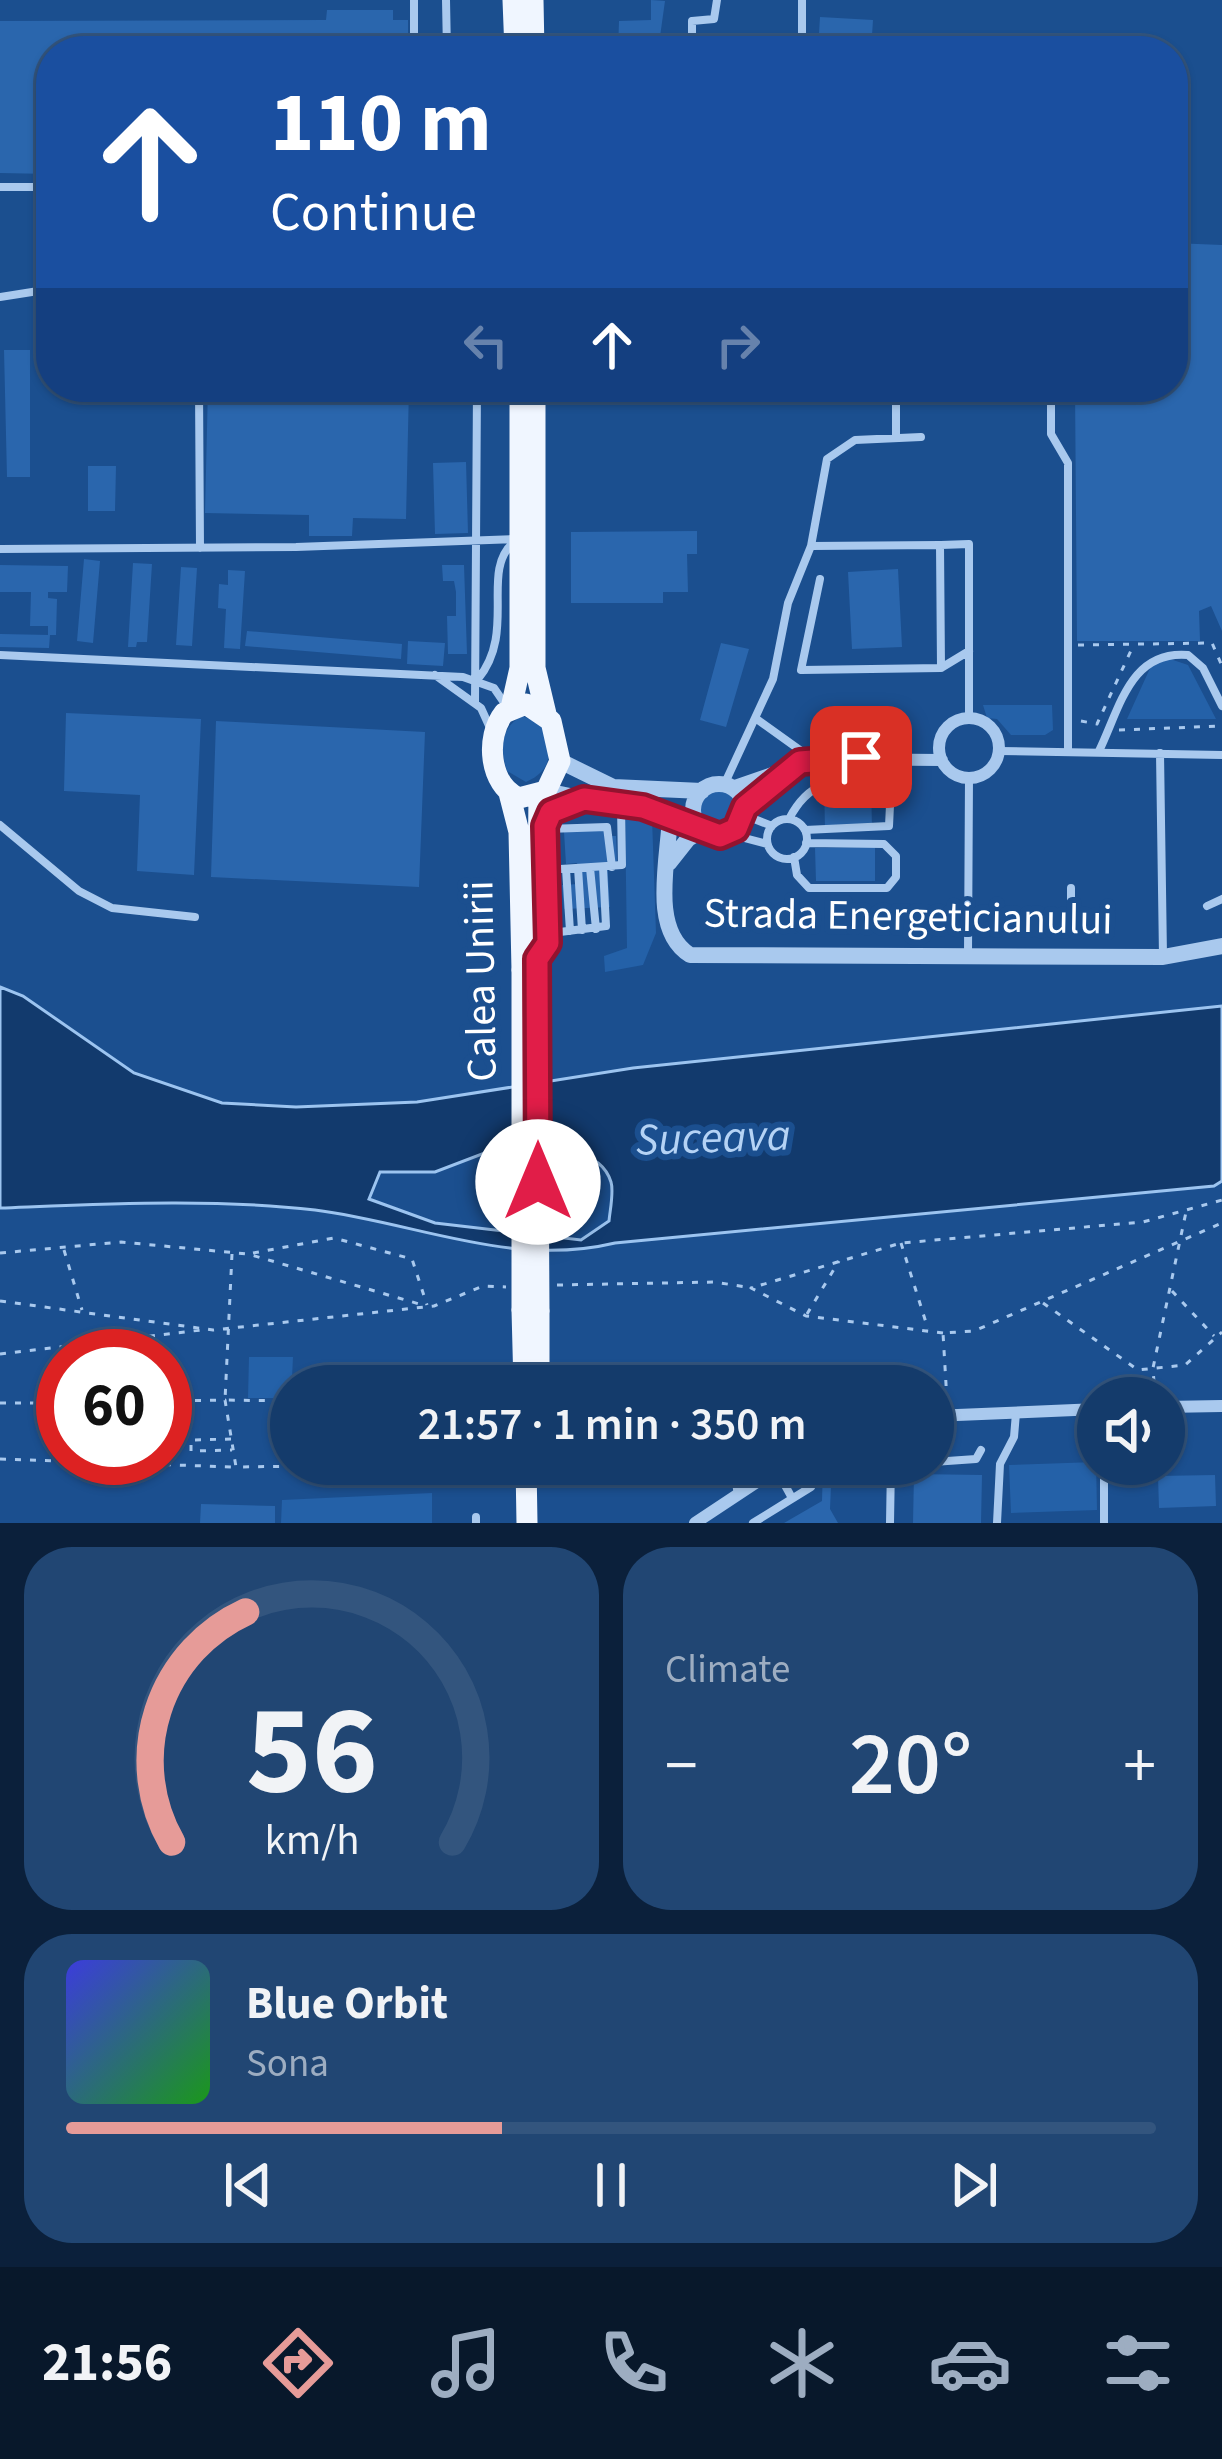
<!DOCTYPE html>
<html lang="en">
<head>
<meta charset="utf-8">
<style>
	body { margin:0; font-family:"Source Sans 3",sans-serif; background:#214673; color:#f1f3f6; height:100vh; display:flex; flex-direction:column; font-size:45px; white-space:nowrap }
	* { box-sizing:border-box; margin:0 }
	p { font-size:39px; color:#9dadc1 }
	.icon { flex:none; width:66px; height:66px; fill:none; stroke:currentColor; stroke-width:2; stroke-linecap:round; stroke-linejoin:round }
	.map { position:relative; height:1523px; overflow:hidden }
	.details { display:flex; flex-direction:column; gap:24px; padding:24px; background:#0b203b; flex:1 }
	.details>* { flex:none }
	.top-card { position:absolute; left:36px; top:36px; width:1152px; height:366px; border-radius:48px; box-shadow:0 3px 9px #0004,0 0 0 3px #33557e; background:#1a4fa0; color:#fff; overflow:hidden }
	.fabs { position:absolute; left:1077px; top:1377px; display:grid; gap:24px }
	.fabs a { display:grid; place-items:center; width:108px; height:108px; border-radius:50%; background:#143b6b; box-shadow:0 3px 9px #0004,0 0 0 3px #33557e; font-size:60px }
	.speed { position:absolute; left:36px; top:1329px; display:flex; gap:24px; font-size:60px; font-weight:700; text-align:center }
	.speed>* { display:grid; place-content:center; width:156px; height:156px; border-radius:50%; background:#143b6b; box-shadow:0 3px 9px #0004,0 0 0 3px #33557e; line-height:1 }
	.speed .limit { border:18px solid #d22; background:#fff; color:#111 }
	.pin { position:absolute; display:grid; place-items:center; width:102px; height:102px; color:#fff; margin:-51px; border-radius:24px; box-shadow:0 6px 18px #0006 }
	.me { position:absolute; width:132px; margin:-66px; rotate:0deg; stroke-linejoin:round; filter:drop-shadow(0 0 9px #0008) }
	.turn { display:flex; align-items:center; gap:42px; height:252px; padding:0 36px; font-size:54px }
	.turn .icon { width:156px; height:156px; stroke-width:2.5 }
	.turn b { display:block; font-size:84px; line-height:102px }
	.lanes { display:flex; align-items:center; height:114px; padding:0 36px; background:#0003; justify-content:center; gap:60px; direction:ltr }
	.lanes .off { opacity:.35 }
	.big { font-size:90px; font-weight:600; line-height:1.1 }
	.details .widget { flex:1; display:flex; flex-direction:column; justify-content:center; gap:18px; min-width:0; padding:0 42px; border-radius:48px; background:#214673 }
	.details .dial { align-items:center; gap:0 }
	.dial svg { height:312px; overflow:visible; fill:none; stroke:#33557e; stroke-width:7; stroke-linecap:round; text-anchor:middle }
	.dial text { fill:#f1f3f6; stroke:none }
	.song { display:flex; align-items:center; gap:36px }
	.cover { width:144px; height:144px; border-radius:18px; background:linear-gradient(135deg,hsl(240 70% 55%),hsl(120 70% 35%)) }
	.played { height:12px; border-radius:6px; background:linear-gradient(90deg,#e69b98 40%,#33557e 40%) }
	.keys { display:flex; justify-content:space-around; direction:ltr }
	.heat { display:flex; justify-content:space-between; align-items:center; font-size:66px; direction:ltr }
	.details .tiles { flex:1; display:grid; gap:24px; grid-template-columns:1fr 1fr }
	.widget:last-child { grid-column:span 2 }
	.trip { position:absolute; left:270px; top:1365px; width:684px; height:120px; border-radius:60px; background:#143b6b; box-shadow:0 3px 9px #0004,0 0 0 3px #33557e; font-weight:600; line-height:120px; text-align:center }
	.menu { display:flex; height:192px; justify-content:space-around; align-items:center; background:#08182b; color:#9dadc1 }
	.menu .icon { width:84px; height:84px }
	.menu .selected { color:#e69b98 }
	.menu b { font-size:54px; color:#f1f3f6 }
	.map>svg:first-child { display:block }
	.green { fill:#2461a8 }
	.water { fill:#123a6d; stroke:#9cc4f0; stroke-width:3; fill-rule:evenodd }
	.building { fill:#2a66ad }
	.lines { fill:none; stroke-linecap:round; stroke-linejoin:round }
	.path { stroke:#a9c9ee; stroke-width:3; stroke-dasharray:6 9; stroke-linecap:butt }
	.service { stroke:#a9c9ee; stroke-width:8 }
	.minor { stroke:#a9c9ee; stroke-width:12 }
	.tertiary { stroke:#a9c9ee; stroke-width:16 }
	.primary { stroke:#f0f6ff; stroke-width:21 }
	.primary-bridge { stroke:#f0f6ff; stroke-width:21 }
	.route-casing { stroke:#92132f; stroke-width:30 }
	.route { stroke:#e11d48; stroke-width:21 }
	.labels { text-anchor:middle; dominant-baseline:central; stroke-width:12; stroke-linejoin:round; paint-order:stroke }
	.street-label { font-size:42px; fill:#fff; stroke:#1b4f8f }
	.water-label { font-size:45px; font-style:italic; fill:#b5d3f5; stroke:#1b4f8f }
</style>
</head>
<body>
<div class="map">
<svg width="1222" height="1523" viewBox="0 0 1222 1523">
	<rect width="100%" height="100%" fill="#1b4f8f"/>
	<path class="green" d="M1167,658l21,7 28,54h-89l24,-53z
		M983,705h69l1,25 -8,5h-34l-14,-16 -10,-1z
		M522,716l20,8c9,26 13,45 -16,58l-19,-11c-7,-22 -7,-43 15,-55z
		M695 810a24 24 0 1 1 48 0a24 24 0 1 1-48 0Z
		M625,814l27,4 4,115 -13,32 -38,7 -1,-16 23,-8z
		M249,1357h44l-2,41h-43z
		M1096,1462l1,48 -86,3 -2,-48z
		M432,1493v30h-151l1,-23z"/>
	<path class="water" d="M0,987l23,9 111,77 88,30 74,4 121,-5 216,-34 589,-62v175l-8,5 -599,57c-104,25 -198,-20 -300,-33 -103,-12 -212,-6 -315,-2zM495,1149c33,1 103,-10 116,33 3,10 -1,28 -2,39l-28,19 -146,-17 -66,-24 11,-27h55z"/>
	<path class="building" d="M651,0l14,1 -7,50h-40l1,-30 32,-1z
		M327,10h66v10h15v31h-357v123l-51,-1v-152l326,-1z
		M820,17l53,3 -2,31h-53z
		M1173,243l49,2v386l-11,-25 -12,5 1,30h-123l-2,-254h98z
		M4,350h26v127h-23z
		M208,387h201l-3,132 -53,-1 -1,18h-43v-21l-104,-2z
		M466,462l2,71 -33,1 -2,-71z
		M88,466h28l-1,45h-27z
		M697,531v23h-10l1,38h-25v11h-92v-71z
		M84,559l16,2 -7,82 -16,-2z
		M133,563l19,1 -5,78h-10l-1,5h-8z
		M0,565l68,1 -1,26h-19v6l9,1 -1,36h-8v-9h-18l1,-34h-31z
		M442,565h22l3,89h-19l-1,-38h9v-24l-2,-11h-11z
		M181,567l16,1 -5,78 -16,-1z
		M898,569l4,78 -50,2 -4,-77z
		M228,570l17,1 -5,78 -16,-1 2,-39 -8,-1 1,-24 9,1z
		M247,631l155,13 -1,15 -156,-13z
		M0,634l50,1 -1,13 -49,-1z
		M408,641l37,2 -2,23 -36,-2z
		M721,643l28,6 -23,78 -26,-7z
		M66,713l135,6 -7,156 -57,-4 3,-76 -76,-4z
		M216,721l209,11 -6,155 -208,-10z
		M871,780l1,49 -47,1 -1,-49z
		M605,830v6h11l1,25h-10l3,46 -46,2 -2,-24 16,-1 -1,-21 -11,1 -2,-32z
		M875,847v34h-59l-1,-33z
		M823,1464l57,1v22l-49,-1 -1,23 8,14h-54l38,-22z
		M914,1474l68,1 -1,48h-68z
		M1215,1475l1,31 -57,2 -1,-32z
		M201,1504l74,2v17h-75z"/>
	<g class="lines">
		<path class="path" d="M1078,645l134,-2 10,23
			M1081,721l16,3 37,-80
			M1119,730l103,-4
			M901,1243l27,86
			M64,1250l18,60
			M0,1253l121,-11 127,12 178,52
			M253,1253l81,-15 78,21 15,46
			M232,1254l-7,146 65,1
			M557,1285l157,-3 39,6
			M1172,1291l42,45
			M0,1301l213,29 221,-24 49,-20 23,1
			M1043,1303l95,67 47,-5 37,-33
			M807,1314l32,-53
			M943,1333l-137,-17 -55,-28 150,-45 242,-21 79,-22
			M0,1354l201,-24
			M1155,1397l-2,-29 33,-156
			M165,1401l60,-1 11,67 220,-3
			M933,1401l11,-5
			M947,1401l-4,-68 31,-2 248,-108
			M0,1403h63
			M231,1439l-40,1v11l41,-1
			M0,1459l234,8"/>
		<path class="service" d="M446,0l1,51
			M802,0v51
			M414,51v-51
			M692,51v-30l22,-2 3,-19
			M0,187h51
			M0,297l51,-8
			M199,387l1,161
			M896,387v51
			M1051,387v47l17,29v289
			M941,545l28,-1v174
			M811,546l129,-1 1,123
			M0,549l296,-2 218,-8
			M820,579l-19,91 140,-2 28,-17
			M0,655l463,22 31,11 13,19
			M435,675l46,33 10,22
			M478,679c39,-48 2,-107 35,-136
			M475,702l2,-315
			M758,720l53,38
			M999,751l223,4
			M1099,751c21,-43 31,-101 89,-96l15,13 19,38
			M1160,753l3,203
			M724,785l49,-106 15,-76 23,-57 16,-87 28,-19 66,-3
			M744,815l28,11
			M789,819c23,-44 51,-39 96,-41l6,6 -2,42 -84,4
			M767 839a20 20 0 1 1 40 0a20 20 0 1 1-40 0Z
			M0,825l79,66 33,17 83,9
			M547,829l60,-2 5,40
			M729,834l38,10
			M794,857l3,18 12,13h78l9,-11v-21l-12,-12 -78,-1
			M578,868l4,62
			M590,868l6,61
			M566,869l4,62
			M545,870l77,-5 -1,-59
			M1071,888v40
			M1207,906l15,-7
			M548,943l12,-11 46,-6 -3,-59
			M968,954l1,-176
			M933,1462l43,-3 5,-9
			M733,1464l5,31
			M1104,1464v59
			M776,1469l16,29
			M476,1517v6
			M753,1523l58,-36
			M890,1523l1,-59
			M997,1523l3,-59 14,-27 2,-24"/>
		<path class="minor" d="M939 748a30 30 0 1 1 60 0a30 30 0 1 1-60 0Z
			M732,787l80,-28 130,1
			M745,807l45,-36
			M545,829l10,-21 20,-8
			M1164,1407l58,-1
			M933,1416l165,-7
			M695,1523l89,-59"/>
		<path class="tertiary" d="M560,761l53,26 89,4
			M693 810a26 26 0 1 1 52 0a26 26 0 1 1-52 0Z
			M546,791l134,28
			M670,815c-1,42 -21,115 20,140l473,2 59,-11
			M669,863l19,-24 15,-9"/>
		<path class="primary" d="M513,0l2,51
			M533,0l1,51
			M535,387v281l11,46
			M526,704l25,17 9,40 -14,30 -27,7c-30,-13 -34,-61 -15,-85z
			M511,708l9,-40v-281
			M509,793l10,39 3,138
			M537,969l2,-173
			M522,1310l2,76
			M539,1311v75
			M526,1464l1,59"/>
		<path class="primary-bridge" d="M537,969l2,342
			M522,1310v-340"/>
	</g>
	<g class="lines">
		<defs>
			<path id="route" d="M538,1182l-1,-223 11,-16 -3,-117 6,-14 33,-13 59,8 77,29 16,-7 9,-22 55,-45 61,-5"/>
		</defs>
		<use href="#route" class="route-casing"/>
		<use href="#route" class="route"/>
	</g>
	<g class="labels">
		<g class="street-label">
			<text transform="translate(908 917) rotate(1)">Strada Energeticianului</text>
			<text transform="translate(481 981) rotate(-91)">Calea Unirii</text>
		</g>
		<g class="water-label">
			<text transform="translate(713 1138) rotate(-2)">Suceava</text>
		</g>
	</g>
</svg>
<div class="fabs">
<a><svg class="icon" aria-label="sound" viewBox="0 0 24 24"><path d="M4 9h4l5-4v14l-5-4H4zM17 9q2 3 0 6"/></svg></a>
</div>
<div class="speed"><div class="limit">60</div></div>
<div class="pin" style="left:861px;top:757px;background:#d93025"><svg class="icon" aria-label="arrive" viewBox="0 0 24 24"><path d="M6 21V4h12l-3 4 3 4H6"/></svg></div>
<svg class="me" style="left:538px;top:1182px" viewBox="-20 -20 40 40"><circle r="19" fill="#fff"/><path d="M0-13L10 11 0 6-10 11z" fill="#e11d48"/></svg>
<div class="trip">21:57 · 1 min · 350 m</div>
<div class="top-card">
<div class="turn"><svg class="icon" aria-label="ahead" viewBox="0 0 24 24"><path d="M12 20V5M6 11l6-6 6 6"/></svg><div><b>110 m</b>Continue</div></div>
<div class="lanes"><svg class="icon off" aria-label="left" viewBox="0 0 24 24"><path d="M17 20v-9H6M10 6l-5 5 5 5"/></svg><svg class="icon" aria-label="ahead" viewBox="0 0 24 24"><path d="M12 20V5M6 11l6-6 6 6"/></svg><svg class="icon off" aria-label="right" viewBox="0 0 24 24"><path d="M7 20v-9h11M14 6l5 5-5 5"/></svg></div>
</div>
</div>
<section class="details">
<div class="tiles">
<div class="widget dial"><svg viewBox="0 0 100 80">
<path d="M14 69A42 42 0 1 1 86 69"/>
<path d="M14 69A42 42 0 0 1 33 10" stroke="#e69b98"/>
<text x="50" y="56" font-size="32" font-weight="700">56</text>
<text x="50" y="72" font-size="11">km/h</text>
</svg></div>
<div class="widget"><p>Climate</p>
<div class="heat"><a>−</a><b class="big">20°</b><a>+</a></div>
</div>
<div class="widget">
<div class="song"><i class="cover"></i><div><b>Blue Orbit</b><p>Sona</p></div></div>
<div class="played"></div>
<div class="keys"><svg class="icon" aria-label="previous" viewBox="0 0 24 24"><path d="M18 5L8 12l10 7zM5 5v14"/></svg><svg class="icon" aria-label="pause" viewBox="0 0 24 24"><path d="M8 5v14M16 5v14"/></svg><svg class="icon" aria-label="next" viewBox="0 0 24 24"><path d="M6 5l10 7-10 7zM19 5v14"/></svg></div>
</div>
</div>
</section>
<nav class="menu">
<b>21:56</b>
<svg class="icon selected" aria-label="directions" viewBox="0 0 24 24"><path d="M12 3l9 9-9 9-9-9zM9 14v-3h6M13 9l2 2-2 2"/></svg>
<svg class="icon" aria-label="music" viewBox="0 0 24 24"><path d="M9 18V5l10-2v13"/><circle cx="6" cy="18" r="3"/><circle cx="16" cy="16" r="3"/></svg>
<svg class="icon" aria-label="phone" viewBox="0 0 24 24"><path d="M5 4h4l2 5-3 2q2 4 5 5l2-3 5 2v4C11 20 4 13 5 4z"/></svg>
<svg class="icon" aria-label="climate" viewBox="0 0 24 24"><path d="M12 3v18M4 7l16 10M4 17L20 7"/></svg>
<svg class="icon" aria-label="car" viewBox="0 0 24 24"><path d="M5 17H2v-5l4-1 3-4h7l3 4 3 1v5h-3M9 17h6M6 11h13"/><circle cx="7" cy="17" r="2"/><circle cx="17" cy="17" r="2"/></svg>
<svg class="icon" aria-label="filters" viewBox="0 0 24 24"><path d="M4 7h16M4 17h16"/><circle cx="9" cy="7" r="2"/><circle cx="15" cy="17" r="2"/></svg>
</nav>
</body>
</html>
